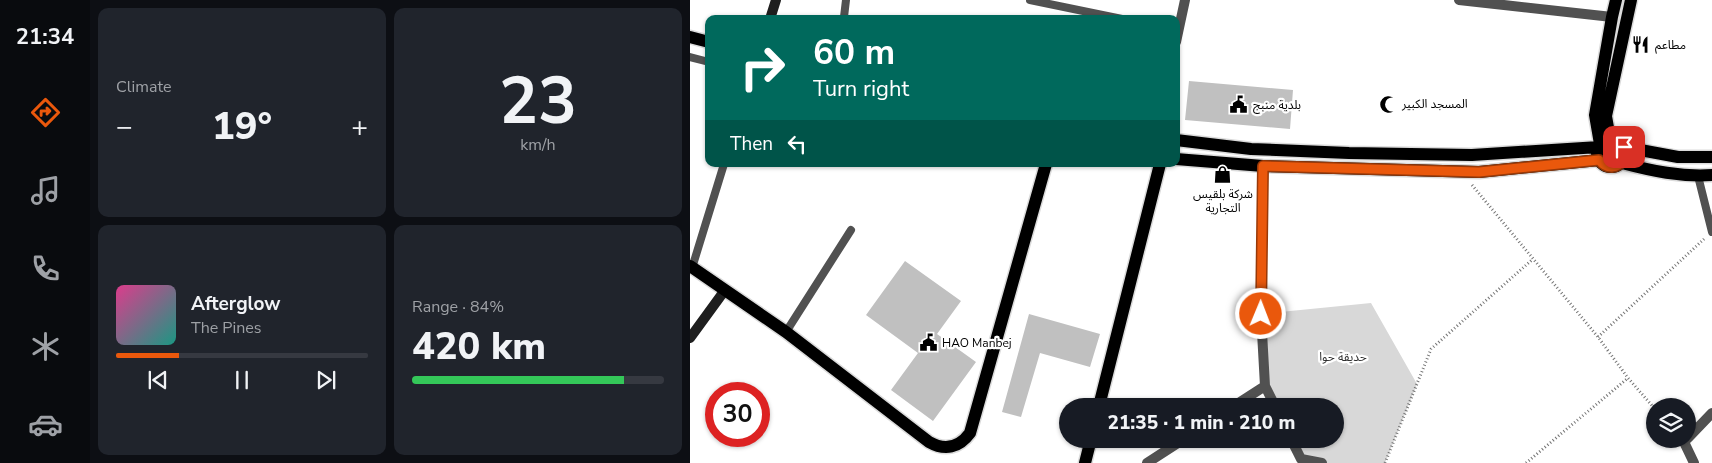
<!DOCTYPE html>
<html lang="en">
<head>
<meta charset="utf-8">
<style>
	body { margin:0; font-family:"Nunito Sans","Noto Sans Arabic",sans-serif; background:#20242c; color:#f1f3f6; height:100vh; display:flex; flex-direction:column; font-size:19px; white-space:nowrap }
	* { box-sizing:border-box; margin:0 }
	p { font-size:16px; color:#9ea1a6 }
	.icon { flex:none; width:28px; height:28px; fill:none; stroke:currentColor; stroke-width:2; stroke-linecap:round; stroke-linejoin:round }
	.map { position:relative; flex:1; overflow:hidden }
	.sheet { display:flex; flex-direction:column; gap:8px; padding:8px; background:#0d0f14; width:600px }
	.sheet>* { flex:none }
	.top-card { position:absolute; left:15px; top:15px; width:475px; height:152px; border-radius:10px; box-shadow:0 1px 4px #0004; background:#00695c; color:#fff; overflow:hidden }
	.buttons { position:absolute; left:956px; top:398px; display:grid; gap:10px }
	.buttons a { display:grid; place-items:center; width:50px; height:50px; border-radius:50%; background:#171b24; box-shadow:0 1px 4px #0004; font-size:25px }
	.speed { position:absolute; left:15px; top:382px; display:flex; gap:10px; font-size:25px; font-weight:700; text-align:center }
	.speed>* { display:grid; place-content:center; width:65px; height:65px; border-radius:50%; background:#171b24; box-shadow:0 1px 4px #0004; line-height:1 }
	.speed .limit { border:8px solid #d22; background:#fff; color:#111 }
	.pin { position:absolute; display:grid; place-items:center; width:42px; height:42px; color:#fff; margin:-21px; border-radius:10px; box-shadow:0 2px 8px #0006 }
	.me { position:absolute; width:55px; margin:-28px; rotate:1deg; stroke-linejoin:round; filter:drop-shadow(0 0 4px #0008) }
	.turn { display:flex; align-items:center; gap:18px; height:105px; padding:0 25px; font-size:22px }
	.turn .icon { width:65px; height:65px; stroke-width:2.5 }
	.turn b { display:block; font-size:35px; line-height:42px }
	.then { display:flex; align-items:center; height:48px; padding:0 25px; background:#0003; gap:10px; font-size:19px }
	.big { font-size:38px; font-weight:800; line-height:1.1 }
	.sheet .card { flex:1; display:flex; flex-direction:column; justify-content:center; gap:8px; min-width:0; padding:0 18px; border-radius:10px; background:#20242c }
	.sheet .dial { align-items:center; gap:0 }
	.dial b { font-size:65px; line-height:1 }
	.song { display:flex; align-items:center; gap:15px }
	.cover { width:60px; height:60px; border-radius:8px; background:linear-gradient(135deg,hsl(330 70% 55%),hsl(170 70% 35%)) }
	.played { height:5px; border-radius:2px; background:linear-gradient(90deg,#ea580c 25%,#363941 25%) }
	.keys { display:flex; justify-content:space-around; direction:ltr }
	.heat { display:flex; justify-content:space-between; align-items:center; font-size:28px; direction:ltr }
	.charge { height:8px; border-radius:4px; background:linear-gradient(90deg,#34c759 84%,#363941 0) }
	.sheet .tiles { flex:1; display:grid; gap:8px; grid-template-columns:repeat(2,1fr) }
	.trip { position:absolute; left:369px; top:398px; width:285px; height:50px; border-radius:25px; background:#171b24; box-shadow:0 1px 4px #0004; font-weight:800; line-height:50px; text-align:center }
	main { display:flex; flex:1; min-height:0 }
	.tabs { display:flex; flex-direction:column; width:90px; justify-content:space-around; align-items:center; background:#090b0e; color:#9ea1a6 }
	.tabs .icon { width:35px; height:35px }
	.tabs .current { color:#ea580c }
	.tabs b { font-size:22px; color:#f1f3f6 }
	.map>svg:first-child { display:block }
	.green { fill:#d8d8d8 }
	.building { fill:#c0c0c0 }
	.lines { fill:none; stroke-linecap:round; stroke-linejoin:round }
	.primary-casing { stroke:#dbdbdb; stroke-width:15 }
	.path { stroke:#737373; stroke-width:3; stroke-dasharray:1 2.5; stroke-linecap:butt }
	.lane { stroke:#515151; stroke-width:8 }
	.street { stroke:#515151; stroke-width:10 }
	.secondary { stroke:#1e1e1e; stroke-width:10 }
	.primary { stroke:#000; stroke-width:12 }
	.route-casing { stroke:#983908; stroke-width:12 }
	.route { stroke:#ea580c; stroke-width:9 }
	.labels { text-anchor:middle; dominant-baseline:central; stroke-width:4.5; stroke-linejoin:round; paint-order:stroke }
	.poi-label { font-size:12px; fill:#000; stroke:#fff; text-anchor:start }
	.park-label { font-size:12px; fill:#2f2f2f; stroke:#fff }
</style>
</head>
<body>
<main>
<nav class="tabs">
<b>21:34</b>
<svg class="icon current" aria-label="directions" viewBox="0 0 24 24"><path d="M12 3l9 9-9 9-9-9zM9 14v-3h6M13 9l2 2-2 2"/></svg>
<svg class="icon" aria-label="music" viewBox="0 0 24 24"><path d="M9 18V5l10-2v13"/><circle cx="6" cy="18" r="3"/><circle cx="16" cy="16" r="3"/></svg>
<svg class="icon" aria-label="phone" viewBox="0 0 24 24"><path d="M5 4h4l2 5-3 2q2 4 5 5l2-3 5 2v4C11 20 4 13 5 4z"/></svg>
<svg class="icon" aria-label="climate" viewBox="0 0 24 24"><path d="M12 3v18M4 7l16 10M4 17L20 7"/></svg>
<svg class="icon" aria-label="car" viewBox="0 0 24 24"><path d="M5 17H2v-5l4-1 3-4h7l3 4 3 1v5h-3M9 17h6M6 11h13"/><circle cx="7" cy="17" r="2"/><circle cx="17" cy="17" r="2"/></svg>
</nav>
<section class="sheet">
<div class="tiles">
<div class="card"><p>Climate</p>
<div class="heat"><a>−</a><b class="big">19°</b><a>+</a></div>
</div>
<div class="card dial"><b>23</b><p>km/h</p></div>
<div class="card">
<div class="song"><i class="cover"></i><div><b>Afterglow</b><p>The Pines</p></div></div>
<div class="played"></div>
<div class="keys"><svg class="icon" aria-label="previous" viewBox="0 0 24 24"><path d="M18 5L8 12l10 7zM5 5v14"/></svg><svg class="icon" aria-label="pause" viewBox="0 0 24 24"><path d="M8 5v14M16 5v14"/></svg><svg class="icon" aria-label="next" viewBox="0 0 24 24"><path d="M6 5l10 7-10 7zM19 5v14"/></svg></div>
</div>
<div class="card"><p>Range · 84%</p><b class="big">420 km</b><div class="charge"></div></div>
</div>
</section>
<div class="map">
<svg width="1022" height="463" viewBox="0 0 1022 463">
	<rect width="100%" height="100%" fill="#fff"/>
	<path class="green" d="M681,303l46,81 -32,79h-63l-21,-4 -10,-20h44v-33h-60l-10,-20 -4,-72z"/>
	<path class="building" d="M499,81l104,9 -3,39 -105,-9z
		M215,261l56,40 -24,33 39,28 -43,59 -42,-31 27,-37 -52,-38z
		M339,314l71,20 -10,33 -50,-14 -19,64 -19,-5z"/>
	<g class="lines">
		<defs>
			<path id="primary" d="M0,37l19,5
				M907 153a14 14 0 1 1 28 0a14 14 0 1 1-28 0Z
				M920,139l-4,-23 25,-116
				M486,140l75,9 98,4 123,2 127,-8
				M910,144l-5,-29 17,-98 4,-17
				M934,147l54,10h34
				M486,159l87,7 216,6 120,-12
				M932,163c30,8 59,14 90,12
				M0,266l96,66 143,110c16,9 30,6 41,-9l76,-269
				M409,406l61,-242
				M395,463l6,-24"/>
		</defs>
		<use href="#primary" class="primary-casing"/>
		<path class="path" d="M782,185l126,152 30,41 27,31
			M908,337l106,-98
			M695,463l46,-114 102,-90
			M836,463l102,-85"/>
		<path class="lane" d="M156,0l-2,17 3,2
			M340,0l92,19
			M0,57l19,5
			M1008,176l14,56
			M2,268l32,-104
			M96,332l65,-102"/>
		<path class="street" d="M769,0l153,17
			M486,42l9,-42
			M573,166l-2,148 4,72 10,20
			M544,406l31,-20
			M998,438l24,-25
			M601,439l10,20 21,4
			M997,439l-3,3 10,21
			M457,463l37,-24"/>
		<path class="secondary" d="M80,19l6,-19
			M0,338l35,-48"/>
		<use href="#primary" class="primary"/>
	</g>
	<g class="lines">
		<defs>
			<path id="route" d="M571,314l2,-148 216,6 120,-12c8,10 18,9 26,-1l-1,-12"/>
		</defs>
		<use href="#route" class="route-casing"/>
		<use href="#route" class="route"/>
	</g>
	<defs>
		<symbol id="restaurant-bare" viewBox="-9 -9 18 18"><path d="M-5-6h1v4h1v-4h1v4h1v-4h1v5L-1.5 .5V6h-2V.5L-5-1ZM5-6V6H3V1.5H1.5Q1.5-4 5-6Z" fill="#000" stroke="#fff" stroke-width="2.5" paint-order="stroke"/></symbol>
		<symbol id="mosque-bare" viewBox="-9 -9 18 18"><path d="M3.5-4.9A6 6 0 1 0 3.5 4.9A5 5 0 1 1 3.5-4.9Z" fill="#000" stroke="#fff" stroke-width="2.5" paint-order="stroke"/></symbol>
		<symbol id="civic-bare" viewBox="-9 -9 18 18"><path d="M-.6-6.5H3V-4.5H.6V-3L4-1V1h2V6H-6V1h2V-1L-.6-3ZM-1.2 2.5V6h2.4V2.5Z" fill="#000" stroke="#fff" stroke-width="2.5" paint-order="stroke"/></symbol>
		<symbol id="shop-bare" viewBox="-9 -9 18 18"><path d="M-5-2.5h2.3a2.7 3.5 0 0 1 5.4 0H5L5.5 6h-11ZM-1.5-2.5h3a1.5 2.3 0 0 0-3 0Z" fill="#000" stroke="#fff" stroke-width="2.5" paint-order="stroke"/></symbol>
	</defs>
	<g fill-rule="evenodd">
		<use href="#restaurant-bare" x="938" y="32" width="25" height="25"/>
		<use href="#mosque-bare" x="686" y="92" width="25" height="25"/>
		<use href="#civic-bare" x="536" y="92" width="25" height="25"/>
		<use href="#shop-bare" x="520" y="162" width="25" height="25"/>
		<use href="#civic-bare" x="226" y="330" width="25" height="25"/>
	</g>
	<g class="labels">
		<g class="poi-label">
			<text x="965" y="45">مطاعم</text>
			<text x="712" y="104">المسجد الكبير</text>
			<text x="563" y="105">بلدية منبج</text>
			<text x="533" y="194" text-anchor="middle">شركة بلقيس<tspan x="533" dy="14">التجارية</tspan></text>
			<text x="252" y="343">HAO Manbej</text>
		</g>
		<g class="park-label">
			<text x="653" y="357">حديقة حوا</text>
		</g>
	</g>
</svg>
<div class="buttons">
<a><svg class="icon" aria-label="layers" viewBox="0 0 24 24"><path d="M12 4l9 5-9 5-9-5zM3 14l9 5 9-5"/></svg></a>
</div>
<div class="speed"><div class="limit">30</div></div>
<div class="pin" style="left:934px;top:147px;background:#d93025"><svg class="icon" aria-label="arrive" viewBox="0 0 24 24"><path d="M6 21V4h12l-3 4 3 4H6"/></svg></div>
<svg class="me" style="left:571px;top:314px" viewBox="-20 -20 40 40"><circle r="17" fill="#ea580c" stroke="#fff" stroke-width="3"/><path d="M0-11L8 9 0 5-8 9z" fill="#fff"/></svg>
<div class="trip">21:35 · 1 min · 210 m</div>
<div class="top-card">
<div class="turn"><svg class="icon" aria-label="right" viewBox="0 0 24 24"><path d="M7 20v-9h11M14 6l5 5-5 5"/></svg><div><b>60 m</b>Turn right</div></div>
<div class="then">Then<svg class="icon" aria-label="left" viewBox="0 0 24 24"><path d="M17 20v-9H6M10 6l-5 5 5 5"/></svg></div>
</div>
</div>
</main>
</body>
</html>
